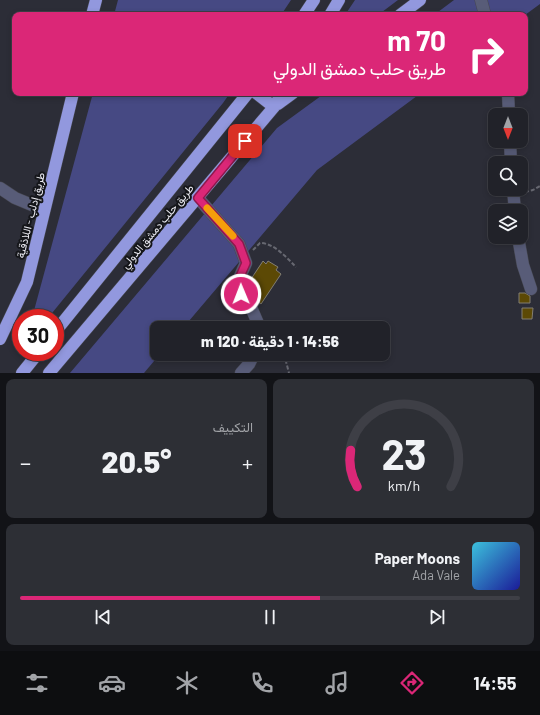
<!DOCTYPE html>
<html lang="ar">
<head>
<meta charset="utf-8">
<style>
	body { margin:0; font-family:Barlow,Vazirmatn,sans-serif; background:#2d2f35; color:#f1f3f6; direction:rtl; height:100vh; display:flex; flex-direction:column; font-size:15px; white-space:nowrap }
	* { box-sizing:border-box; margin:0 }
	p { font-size:13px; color:#a2a4a8 }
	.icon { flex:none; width:22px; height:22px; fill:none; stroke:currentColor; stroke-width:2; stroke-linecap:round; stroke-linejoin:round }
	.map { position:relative; height:373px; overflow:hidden; direction:ltr }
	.sheet { display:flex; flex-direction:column; gap:6px; padding:6px; background:#121317; flex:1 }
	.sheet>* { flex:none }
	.hud { position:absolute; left:12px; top:12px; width:516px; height:84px; border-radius:8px; box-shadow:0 2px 6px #0003,0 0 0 1px #3e3f46; direction:rtl; background:#db2777; color:#fff; overflow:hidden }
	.needle { width:26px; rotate:180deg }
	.fabs { position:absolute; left:488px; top:108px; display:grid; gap:8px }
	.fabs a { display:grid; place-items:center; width:40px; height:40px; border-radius:8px; background:#212229; box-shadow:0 2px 6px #0003,0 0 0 1px #3e3f46; font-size:20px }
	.speed { position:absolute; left:12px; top:309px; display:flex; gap:8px; font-size:20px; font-weight:700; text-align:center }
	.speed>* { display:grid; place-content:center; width:52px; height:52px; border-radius:50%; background:#212229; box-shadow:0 2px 6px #0003,0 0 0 1px #3e3f46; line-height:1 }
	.speed .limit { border:6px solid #d22; background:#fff; color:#111 }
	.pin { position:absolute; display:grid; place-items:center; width:34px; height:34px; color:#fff; margin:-17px; border-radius:8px; box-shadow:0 2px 6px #0006 }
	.me { position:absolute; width:44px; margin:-22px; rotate:359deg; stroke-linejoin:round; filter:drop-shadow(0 0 3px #0008) }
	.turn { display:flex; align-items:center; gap:14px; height:84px; padding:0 16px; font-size:18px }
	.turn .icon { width:52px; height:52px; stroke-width:2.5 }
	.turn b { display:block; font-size:28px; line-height:34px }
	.big { font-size:30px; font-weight:800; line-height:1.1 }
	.sheet .widget { flex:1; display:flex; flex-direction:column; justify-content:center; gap:6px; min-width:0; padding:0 14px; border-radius:8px; background:#2d2f35 }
	.sheet .dial { align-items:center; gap:0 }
	.dial svg { height:104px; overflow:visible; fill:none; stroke:#3e3f46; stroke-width:7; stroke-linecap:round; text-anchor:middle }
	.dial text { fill:#f1f3f6; stroke:none }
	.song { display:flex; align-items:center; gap:12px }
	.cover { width:48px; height:48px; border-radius:6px; background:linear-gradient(135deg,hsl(190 70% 55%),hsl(240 70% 35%)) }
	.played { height:4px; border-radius:2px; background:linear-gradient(90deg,#db2777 60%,#3e3f46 60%) }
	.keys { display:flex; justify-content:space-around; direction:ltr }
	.heat { display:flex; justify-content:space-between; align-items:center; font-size:22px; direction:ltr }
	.sheet .tiles { flex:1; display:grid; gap:6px; grid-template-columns:1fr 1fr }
	.widget:last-child { grid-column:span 2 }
	.trip { position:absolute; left:150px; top:321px; width:240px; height:40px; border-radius:8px; background:#212229; box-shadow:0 2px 6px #0003,0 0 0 1px #3e3f46; font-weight:800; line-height:40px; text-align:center; direction:rtl }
	.dock { display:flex; height:64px; justify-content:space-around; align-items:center; background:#0d0e10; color:#a2a4a8 }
	.dock .icon { width:28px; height:28px }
	.dock .current { color:#db2777 }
	.dock b { font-size:18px; color:#f1f3f6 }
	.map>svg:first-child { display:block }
	.green { fill:#464983 }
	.building { fill:#5c4905; stroke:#827e73 }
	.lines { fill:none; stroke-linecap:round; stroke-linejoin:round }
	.minor-casing { stroke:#474852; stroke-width:13 }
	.highway-casing { stroke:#474852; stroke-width:13 }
	.path { stroke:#676871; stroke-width:2; stroke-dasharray:4 2; stroke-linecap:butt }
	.minor { stroke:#585c78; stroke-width:12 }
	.highway { stroke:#9298de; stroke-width:12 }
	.route-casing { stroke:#8e194d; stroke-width:10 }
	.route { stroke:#db2777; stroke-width:7 }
	.slow { stroke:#f59e0b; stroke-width:7 }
	.labels { text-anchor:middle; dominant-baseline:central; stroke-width:4; stroke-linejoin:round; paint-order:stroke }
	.street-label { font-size:11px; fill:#eeeef5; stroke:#15161a }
</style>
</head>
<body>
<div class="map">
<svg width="540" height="373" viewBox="0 0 540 373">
	<rect width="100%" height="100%" fill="#2c2d37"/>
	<path class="green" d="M118,0h173l-10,15h-167z
		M355,0h43l-20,15h-33z
		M454,0h86v4l-15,11h-91z
		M93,93h137l-7,10 -175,215h-16z
		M325,93h96l-104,77 -134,158h-26v26h3l-16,19h-74l207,-245z"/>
	<path class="building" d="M263,261l3,3 2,-3 10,6 -2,3 5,4 -20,30 -5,-4 -8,-9 -1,-6z
		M519,293h6l5,3v7h-11z
		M522,308h11l-1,11h-10z"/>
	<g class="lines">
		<defs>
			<path id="minor" d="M481,0l4,15
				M508,93l1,22
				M510,141l1,22
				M0,188l15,10 29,12
				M513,189l2,22
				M198,198l41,46 7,19 -8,18 3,13 9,11 10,23
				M518,237l5,28 8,24
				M241,373l8,-9 5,-10"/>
			<path id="highway" d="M92,15l4,-15
				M304,15l10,-15
				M330,15l9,-15
				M400,15l20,-15
				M256,93l18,14
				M278,104l15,-11
				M55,332l193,-239
				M0,339l27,-57 46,-189
				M22,373l17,-21
				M49,373l225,-266 8,-14"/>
		</defs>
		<use href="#minor" class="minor-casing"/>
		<use href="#highway" class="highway-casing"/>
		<path class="path" d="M525,192l8,-2 7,-4
			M253,250l7,-7c14,0 26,14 36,24
			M284,354l5,19"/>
		<use href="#minor" class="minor"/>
		<use href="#highway" class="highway"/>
	</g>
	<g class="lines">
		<defs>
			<path id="route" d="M241,294l-3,-13 8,-18 -7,-19 -41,-46 47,-57"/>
		</defs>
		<use href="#route" class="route-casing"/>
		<use href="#route" class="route"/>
		<path class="slow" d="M207,208l26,28"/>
	</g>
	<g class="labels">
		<g class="street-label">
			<text transform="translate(30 215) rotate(-76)">طريق إدلب - اللاذقية</text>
			<text transform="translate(157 226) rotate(-50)">طريق حلب دمشق الدولي</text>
		</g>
	</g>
</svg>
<div class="fabs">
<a><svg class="needle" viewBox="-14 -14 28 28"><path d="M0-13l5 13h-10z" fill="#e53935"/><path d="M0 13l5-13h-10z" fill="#a2a4a8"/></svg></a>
<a><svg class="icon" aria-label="search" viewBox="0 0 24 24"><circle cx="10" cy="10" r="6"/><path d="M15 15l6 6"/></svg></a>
<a><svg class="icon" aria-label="layers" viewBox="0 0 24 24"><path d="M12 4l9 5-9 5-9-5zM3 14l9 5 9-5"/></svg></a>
</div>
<div class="speed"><div class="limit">30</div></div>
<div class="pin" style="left:245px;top:141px;background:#d93025"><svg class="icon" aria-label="arrive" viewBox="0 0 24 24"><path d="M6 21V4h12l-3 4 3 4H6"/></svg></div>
<svg class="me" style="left:241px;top:294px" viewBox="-20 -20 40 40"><circle r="17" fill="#db2777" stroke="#fff" stroke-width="3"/><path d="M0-11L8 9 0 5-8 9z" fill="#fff"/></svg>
<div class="trip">14:56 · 1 دقيقة · 120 m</div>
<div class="hud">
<div class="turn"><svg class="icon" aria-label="right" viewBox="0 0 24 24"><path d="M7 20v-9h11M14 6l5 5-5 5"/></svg><div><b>70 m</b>طريق حلب دمشق الدولي</div></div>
</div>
</div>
<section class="sheet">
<div class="tiles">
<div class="widget dial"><svg viewBox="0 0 100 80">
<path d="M14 69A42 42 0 1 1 86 69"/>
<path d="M14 69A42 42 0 0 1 9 41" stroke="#db2777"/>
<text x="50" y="56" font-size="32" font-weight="700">23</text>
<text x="50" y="72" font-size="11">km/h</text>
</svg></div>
<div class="widget"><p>التكييف</p>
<div class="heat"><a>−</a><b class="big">20.5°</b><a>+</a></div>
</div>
<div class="widget">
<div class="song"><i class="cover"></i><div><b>Paper Moons</b><p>Ada Vale</p></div></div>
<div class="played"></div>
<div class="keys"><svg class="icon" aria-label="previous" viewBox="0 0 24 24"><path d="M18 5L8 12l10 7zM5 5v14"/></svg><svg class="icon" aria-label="pause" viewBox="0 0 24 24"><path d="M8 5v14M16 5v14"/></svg><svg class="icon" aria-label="next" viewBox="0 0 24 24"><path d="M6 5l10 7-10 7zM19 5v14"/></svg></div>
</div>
</div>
</section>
<nav class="dock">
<b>14:55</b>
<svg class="icon current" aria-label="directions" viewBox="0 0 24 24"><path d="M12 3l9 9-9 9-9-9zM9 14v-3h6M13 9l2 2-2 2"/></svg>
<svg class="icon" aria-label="music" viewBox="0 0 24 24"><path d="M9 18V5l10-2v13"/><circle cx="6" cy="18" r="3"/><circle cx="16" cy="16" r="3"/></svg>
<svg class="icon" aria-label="phone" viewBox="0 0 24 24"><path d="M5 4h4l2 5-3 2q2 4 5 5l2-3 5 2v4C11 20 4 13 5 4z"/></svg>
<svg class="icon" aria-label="climate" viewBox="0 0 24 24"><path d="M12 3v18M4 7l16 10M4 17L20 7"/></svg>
<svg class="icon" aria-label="car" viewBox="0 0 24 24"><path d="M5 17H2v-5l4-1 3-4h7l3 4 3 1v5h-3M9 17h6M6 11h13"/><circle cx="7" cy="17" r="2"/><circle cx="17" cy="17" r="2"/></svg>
<svg class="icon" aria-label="filters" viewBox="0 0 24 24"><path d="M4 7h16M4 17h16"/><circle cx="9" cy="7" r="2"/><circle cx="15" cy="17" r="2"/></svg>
</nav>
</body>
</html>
